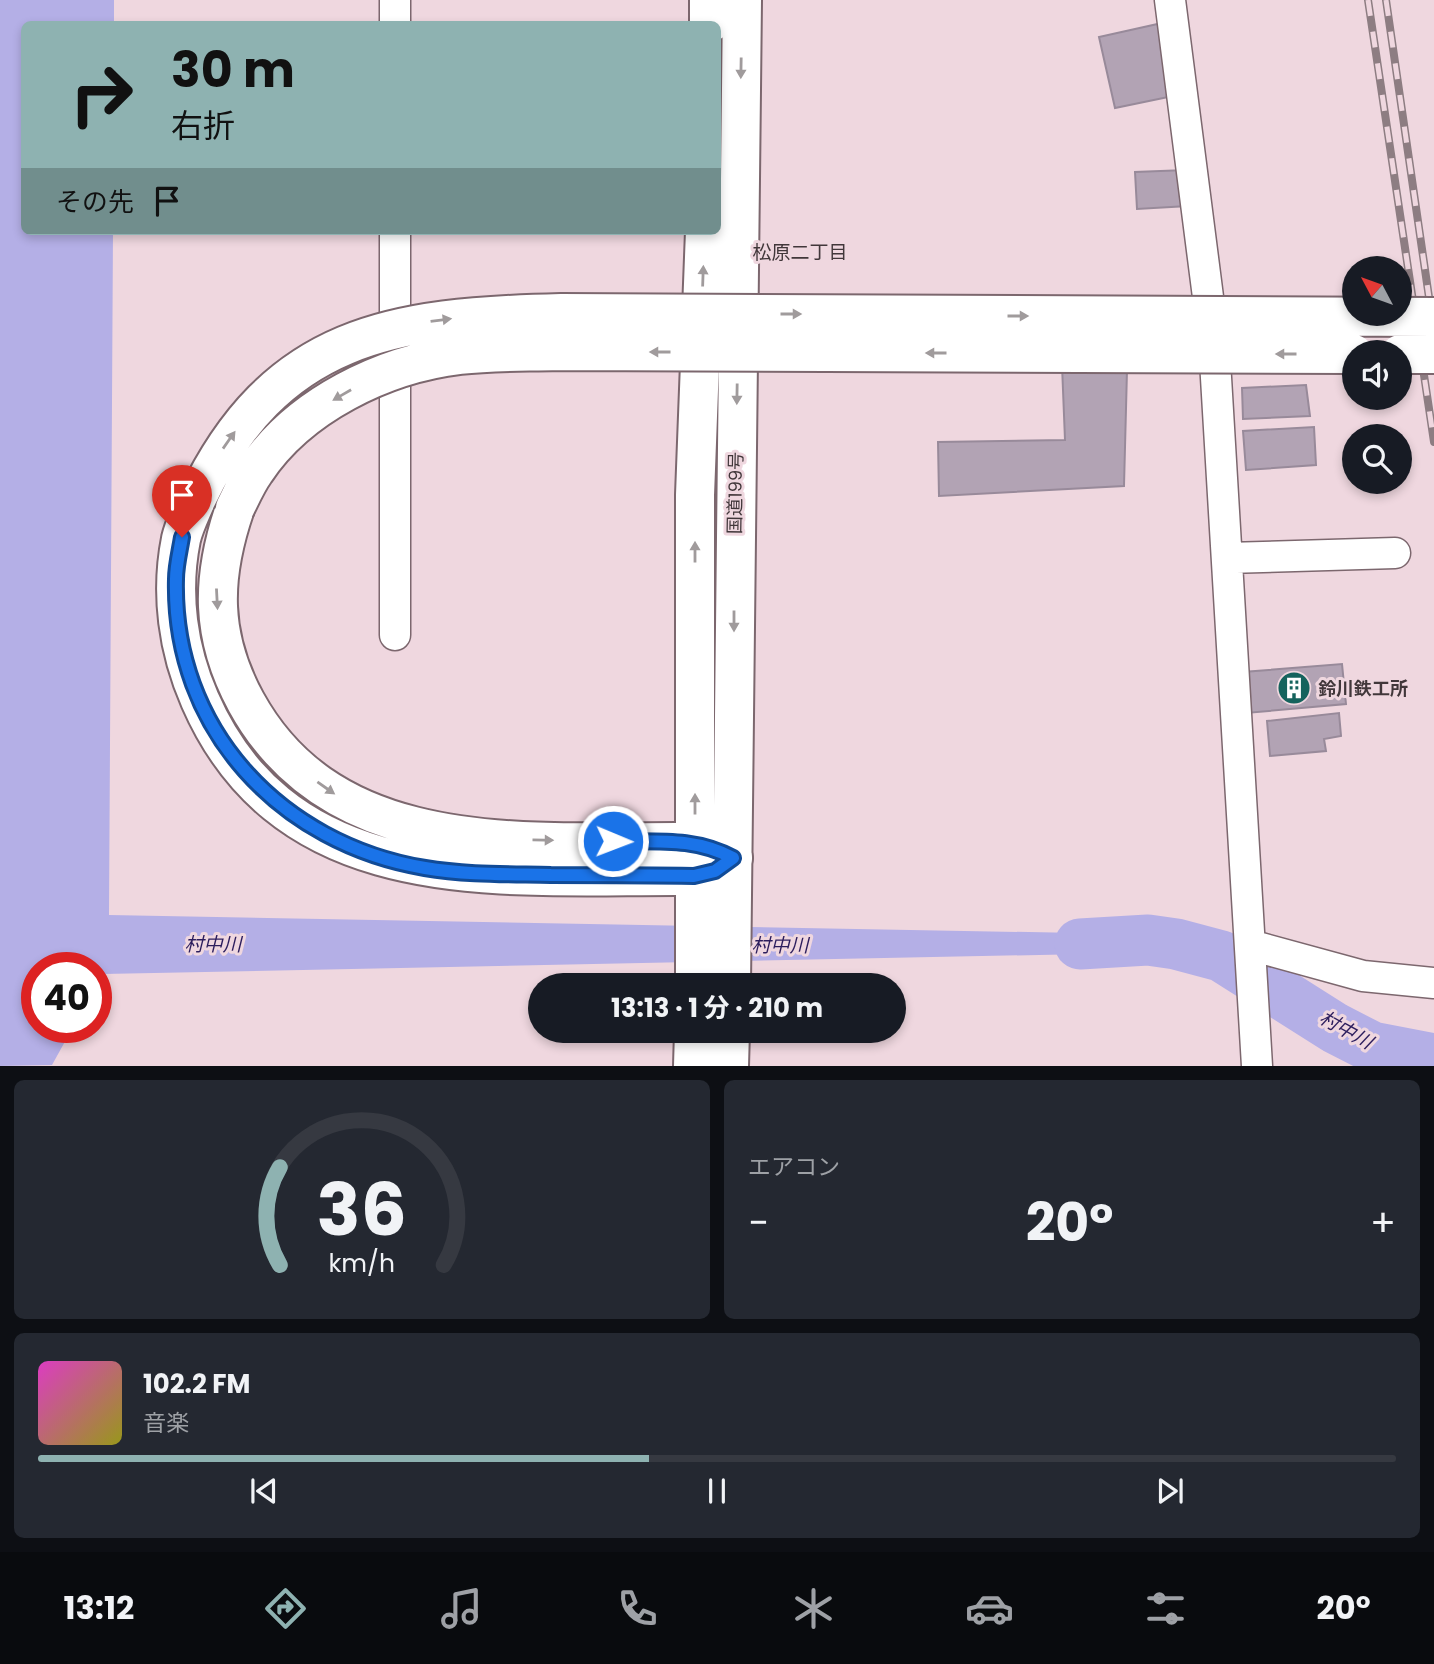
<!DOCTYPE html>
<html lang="ja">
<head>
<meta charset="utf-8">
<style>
	body { margin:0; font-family:Poppins,"Noto Sans JP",sans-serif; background:#242831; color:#f1f3f6; height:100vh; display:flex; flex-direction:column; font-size:26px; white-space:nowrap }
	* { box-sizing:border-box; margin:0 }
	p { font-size:23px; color:#9ea1a6 }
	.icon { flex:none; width:38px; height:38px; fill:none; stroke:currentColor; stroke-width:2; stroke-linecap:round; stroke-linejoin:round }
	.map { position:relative; height:1066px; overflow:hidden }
	.panel { display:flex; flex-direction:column; gap:14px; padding:14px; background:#0d0f14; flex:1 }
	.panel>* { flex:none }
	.banner { position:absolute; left:21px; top:21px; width:700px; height:214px; border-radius:10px; box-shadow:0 4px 10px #0003; background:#8eb2b1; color:#111; overflow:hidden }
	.needle { width:46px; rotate:311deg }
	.tools { position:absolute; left:1342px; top:256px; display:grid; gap:14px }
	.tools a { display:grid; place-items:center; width:70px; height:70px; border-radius:50%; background:#171b24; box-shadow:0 4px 10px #0003; font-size:35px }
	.speed { position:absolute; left:21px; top:952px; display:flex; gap:14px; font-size:35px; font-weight:700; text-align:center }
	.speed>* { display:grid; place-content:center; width:91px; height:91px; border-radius:50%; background:#171b24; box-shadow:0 4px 10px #0003; line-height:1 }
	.speed .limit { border:10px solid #d22; background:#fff; color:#111 }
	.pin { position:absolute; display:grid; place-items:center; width:60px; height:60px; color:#fff; margin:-72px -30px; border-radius:50% 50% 50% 0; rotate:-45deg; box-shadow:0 0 7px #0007 }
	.pin .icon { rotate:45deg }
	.me { position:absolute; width:77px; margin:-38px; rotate:91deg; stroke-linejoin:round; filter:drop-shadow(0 0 5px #0008) }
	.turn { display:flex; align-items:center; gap:24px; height:147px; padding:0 35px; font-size:32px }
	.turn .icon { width:91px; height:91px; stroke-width:2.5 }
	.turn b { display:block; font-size:49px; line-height:60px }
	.then { display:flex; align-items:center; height:66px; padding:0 35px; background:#0003; gap:14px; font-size:26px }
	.big { font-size:52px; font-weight:700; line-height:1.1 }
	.panel .tile { flex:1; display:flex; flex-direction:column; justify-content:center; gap:10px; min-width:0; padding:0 24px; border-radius:10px; background:#242831 }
	.panel .dial { align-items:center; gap:0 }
	.dial svg { height:182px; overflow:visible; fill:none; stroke:#363941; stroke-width:7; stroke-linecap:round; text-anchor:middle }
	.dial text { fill:#f1f3f6; stroke:none }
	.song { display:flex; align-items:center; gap:21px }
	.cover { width:84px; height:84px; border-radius:10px; background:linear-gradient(135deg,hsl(310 70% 55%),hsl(60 70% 35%)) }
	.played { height:7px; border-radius:4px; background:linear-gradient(90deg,#8eb2b1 45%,#363941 45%) }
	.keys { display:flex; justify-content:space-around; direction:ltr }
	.heat { display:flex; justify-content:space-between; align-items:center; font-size:38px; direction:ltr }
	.panel .tiles { flex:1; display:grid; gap:14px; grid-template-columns:1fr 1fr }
	.tile:last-child { grid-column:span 2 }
	.trip { position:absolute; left:528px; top:973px; width:378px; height:70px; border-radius:35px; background:#171b24; box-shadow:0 4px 10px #0003; font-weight:700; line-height:70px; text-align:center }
	.tab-bar { display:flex; height:112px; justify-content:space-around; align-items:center; background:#090b0e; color:#9ea1a6 }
	.tab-bar .icon { width:49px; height:49px }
	.tab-bar .on { color:#8eb2b1 }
	.tab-bar b { font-size:32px; color:#f1f3f6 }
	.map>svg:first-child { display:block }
	.water { fill:#b4afe6 }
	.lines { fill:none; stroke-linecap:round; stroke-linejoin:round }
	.river { stroke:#b4afe6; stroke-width:51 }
	.building { fill:#b2a3b4; stroke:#988a9a; stroke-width:2 }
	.street-casing { stroke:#7c676e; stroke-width:33 }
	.secondary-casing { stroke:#7c676e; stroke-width:42 }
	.highway-casing { stroke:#7c676e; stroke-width:42 }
	.street { stroke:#fff; stroke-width:30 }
	.secondary { stroke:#fff; stroke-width:38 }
	.highway { stroke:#fff; stroke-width:38 }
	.rail-casing { stroke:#8d7d82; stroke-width:8 }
	.rail { stroke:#efd7df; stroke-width:5; stroke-dasharray:16; stroke-linecap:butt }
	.secondary-bridge-casing { stroke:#7c676e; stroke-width:42; stroke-linecap:butt }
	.secondary-bridge { stroke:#fff; stroke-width:38 }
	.oneway { fill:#a09b9c }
	.route-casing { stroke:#114b97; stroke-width:18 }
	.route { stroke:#1a73e8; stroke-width:12 }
	.labels { text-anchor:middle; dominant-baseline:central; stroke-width:6; stroke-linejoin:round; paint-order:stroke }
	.street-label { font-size:18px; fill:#41373a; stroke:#efd7df }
	.poi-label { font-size:18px; font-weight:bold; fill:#41373a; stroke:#efd7df; text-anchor:start }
	.neighbourhood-label { font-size:19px; fill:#41373a; stroke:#efd7df }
	.water-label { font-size:19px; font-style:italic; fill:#2c1d5d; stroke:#efd7df }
</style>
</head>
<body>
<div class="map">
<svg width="1434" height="1066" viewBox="0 0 1434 1066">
	<rect width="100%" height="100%" fill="#efd7df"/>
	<path class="water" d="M0,0h114v24h-90v207h89l-4,684 1022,19 17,6 -15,13 -1030,21 -7,12v-18h-59v59h36l-21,38 -52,1z"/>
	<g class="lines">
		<path class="river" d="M1080,944l68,-4 28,4 45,12 114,72 37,19 62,12"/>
	</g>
	<path class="building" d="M1162,23l16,72 -63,13 -16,-71z
		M1186,170l2,36 -51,3 -2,-37z
		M1062,365l65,5 -3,116 -185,10 -1,-54 127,-2z
		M1306,385l4,31 -67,3 -1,-31z
		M1314,427l2,38 -70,5 -3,-39z
		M1342,664l4,40 -100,9 -3,-41z
		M1339,713l2,23 -17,3 2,12 -56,5 -3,-35z"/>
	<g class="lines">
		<defs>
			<path id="street" d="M1170,0l44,344 43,722
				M395,24v-24
				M1227,558l168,-5
				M395,635v-404
				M1250,945l113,31 71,7"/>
			<path id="secondary" d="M196,500c-5,12 -12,26 -15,39 -11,55 -3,111 19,161 89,204 311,174 494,176l21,-5 18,-13 -18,-10 -20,-6c-158,-2 -359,24 -449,-140 -36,-66 -35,-124 -11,-194"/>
			<path id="highway" d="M709,24v-24
				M695,985v-490l10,-264
				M731,985l11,-985
				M693,1066l1,-35
				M729,1066l1,-35"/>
		</defs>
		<use href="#street" class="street-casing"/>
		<use href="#secondary" class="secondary-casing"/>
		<use href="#highway" class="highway-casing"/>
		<use href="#street" class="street"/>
		<use href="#secondary" class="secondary"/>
		<use href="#highway" class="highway"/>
		<defs>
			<path id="rail" d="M1368,0l66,442
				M1386,0l48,332"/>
		</defs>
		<use href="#rail" class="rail-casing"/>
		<use href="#rail" class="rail"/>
		<defs>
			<path id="secondary-bridge" d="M1400,354h34
				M196,500c79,-167 197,-183 365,-187l873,4
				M235,508c6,-12 12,-26 20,-37 44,-66 129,-107 205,-116 32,-4 65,-3 97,-4l797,3"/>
		</defs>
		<use href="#secondary-bridge" class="secondary-bridge-casing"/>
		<use href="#secondary-bridge" class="secondary-bridge"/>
	</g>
	<defs><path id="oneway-solid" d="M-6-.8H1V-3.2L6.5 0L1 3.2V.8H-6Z" transform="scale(1.75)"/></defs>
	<g class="oneway">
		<use href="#oneway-solid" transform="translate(741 68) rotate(91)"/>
		<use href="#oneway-solid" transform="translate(703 276) rotate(-88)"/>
		<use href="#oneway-solid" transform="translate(791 314)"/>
		<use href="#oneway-solid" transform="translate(1018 316)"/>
		<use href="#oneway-solid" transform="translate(441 320) rotate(-7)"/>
		<use href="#oneway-solid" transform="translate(660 352) rotate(-180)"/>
		<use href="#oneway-solid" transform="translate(936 353) rotate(-180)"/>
		<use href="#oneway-solid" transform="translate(1286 354) rotate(-180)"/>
		<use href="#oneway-solid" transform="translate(737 394) rotate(91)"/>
		<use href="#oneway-solid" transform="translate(342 395) rotate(150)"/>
		<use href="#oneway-solid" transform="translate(229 440) rotate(-55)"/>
		<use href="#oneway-solid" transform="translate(695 552) rotate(-90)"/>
		<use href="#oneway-solid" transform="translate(217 599) rotate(87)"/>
		<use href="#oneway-solid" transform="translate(734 621) rotate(90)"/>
		<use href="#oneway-solid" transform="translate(326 788) rotate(35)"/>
		<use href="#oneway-solid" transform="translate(695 804) rotate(-90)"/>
		<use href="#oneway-solid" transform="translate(543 840) rotate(1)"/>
	</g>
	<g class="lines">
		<defs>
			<path id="route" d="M182,537c-2,13 -6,28 -6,42 -4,150 105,265 249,289 41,7 84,6 126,7 48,0 96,0 143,1l21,-5 18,-13c-38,-21 -78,-16 -120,-17"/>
		</defs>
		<use href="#route" class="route-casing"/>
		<use href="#route" class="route"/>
	</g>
	<defs>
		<symbol id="building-disc" viewBox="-11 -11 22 22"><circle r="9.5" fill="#15635d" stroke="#efd7df"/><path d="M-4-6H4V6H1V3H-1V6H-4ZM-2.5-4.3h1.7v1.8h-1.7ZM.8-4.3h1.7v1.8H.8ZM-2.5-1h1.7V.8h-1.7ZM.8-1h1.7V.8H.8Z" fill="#fff"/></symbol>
	</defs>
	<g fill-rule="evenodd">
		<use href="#building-disc" x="1275" y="669" width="38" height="38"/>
	</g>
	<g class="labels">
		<g class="street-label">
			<text transform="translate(735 493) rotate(-89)">国道199号</text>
		</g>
		<g class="poi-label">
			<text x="1318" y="688">鈴川鉄工所</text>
		</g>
		<g class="neighbourhood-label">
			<text x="800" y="252">松原二丁目</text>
		</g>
		<g class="water-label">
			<text x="213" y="944">村中川</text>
			<text x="780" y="945">村中川</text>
			<text transform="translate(1346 1030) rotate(29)">村中川</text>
		</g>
	</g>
</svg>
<div class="tools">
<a><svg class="needle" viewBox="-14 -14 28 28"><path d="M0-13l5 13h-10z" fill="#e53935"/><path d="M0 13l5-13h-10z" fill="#9ea1a6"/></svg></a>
<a><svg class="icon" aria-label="sound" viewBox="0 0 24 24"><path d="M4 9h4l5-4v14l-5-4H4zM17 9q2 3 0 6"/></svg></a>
<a><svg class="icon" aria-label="search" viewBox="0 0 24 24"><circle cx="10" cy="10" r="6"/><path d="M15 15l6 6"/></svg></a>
</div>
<div class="speed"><div class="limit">40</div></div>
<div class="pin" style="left:182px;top:537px;background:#d93025"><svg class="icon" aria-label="arrive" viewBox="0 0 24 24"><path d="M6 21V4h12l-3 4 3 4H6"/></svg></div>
<svg class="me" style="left:613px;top:841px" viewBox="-20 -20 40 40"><circle r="17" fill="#1a73e8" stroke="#fff" stroke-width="3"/><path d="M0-11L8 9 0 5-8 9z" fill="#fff"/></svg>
<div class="trip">13:13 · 1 分 · 210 m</div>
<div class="banner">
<div class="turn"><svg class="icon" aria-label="right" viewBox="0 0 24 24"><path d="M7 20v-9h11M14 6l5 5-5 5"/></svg><div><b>30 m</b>右折</div></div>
<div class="then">その先<svg class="icon" aria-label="arrive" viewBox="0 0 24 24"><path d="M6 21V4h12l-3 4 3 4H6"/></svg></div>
</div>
</div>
<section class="panel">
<div class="tiles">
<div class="tile dial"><svg viewBox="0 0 100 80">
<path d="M14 69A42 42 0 1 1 86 69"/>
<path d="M14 69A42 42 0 0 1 14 26" stroke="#8eb2b1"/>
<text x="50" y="56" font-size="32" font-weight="700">36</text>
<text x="50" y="72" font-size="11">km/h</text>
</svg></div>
<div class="tile"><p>エアコン</p>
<div class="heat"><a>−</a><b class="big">20°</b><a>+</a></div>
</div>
<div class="tile">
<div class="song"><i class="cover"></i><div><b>102.2 FM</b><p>音楽</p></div></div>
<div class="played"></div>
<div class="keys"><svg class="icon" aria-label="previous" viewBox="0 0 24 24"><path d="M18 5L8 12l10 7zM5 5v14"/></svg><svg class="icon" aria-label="pause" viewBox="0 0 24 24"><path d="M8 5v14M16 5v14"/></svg><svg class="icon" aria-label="next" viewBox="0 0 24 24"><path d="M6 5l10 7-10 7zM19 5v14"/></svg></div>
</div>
</div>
</section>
<nav class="tab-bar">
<b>13:12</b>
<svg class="icon on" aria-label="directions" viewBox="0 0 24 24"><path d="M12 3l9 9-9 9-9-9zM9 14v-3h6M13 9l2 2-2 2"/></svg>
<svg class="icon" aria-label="music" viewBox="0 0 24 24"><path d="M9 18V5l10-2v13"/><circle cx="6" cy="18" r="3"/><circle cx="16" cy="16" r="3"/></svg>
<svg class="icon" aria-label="phone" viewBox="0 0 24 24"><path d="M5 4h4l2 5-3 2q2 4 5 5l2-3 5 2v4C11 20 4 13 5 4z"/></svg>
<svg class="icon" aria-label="climate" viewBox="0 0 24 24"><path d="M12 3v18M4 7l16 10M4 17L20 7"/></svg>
<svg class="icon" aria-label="car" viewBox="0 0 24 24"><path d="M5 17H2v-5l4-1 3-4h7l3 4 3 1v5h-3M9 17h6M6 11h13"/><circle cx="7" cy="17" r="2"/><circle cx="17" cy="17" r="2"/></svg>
<svg class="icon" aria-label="filters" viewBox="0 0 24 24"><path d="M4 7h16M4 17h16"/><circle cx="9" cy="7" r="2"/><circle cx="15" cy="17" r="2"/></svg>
<b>20°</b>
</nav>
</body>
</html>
